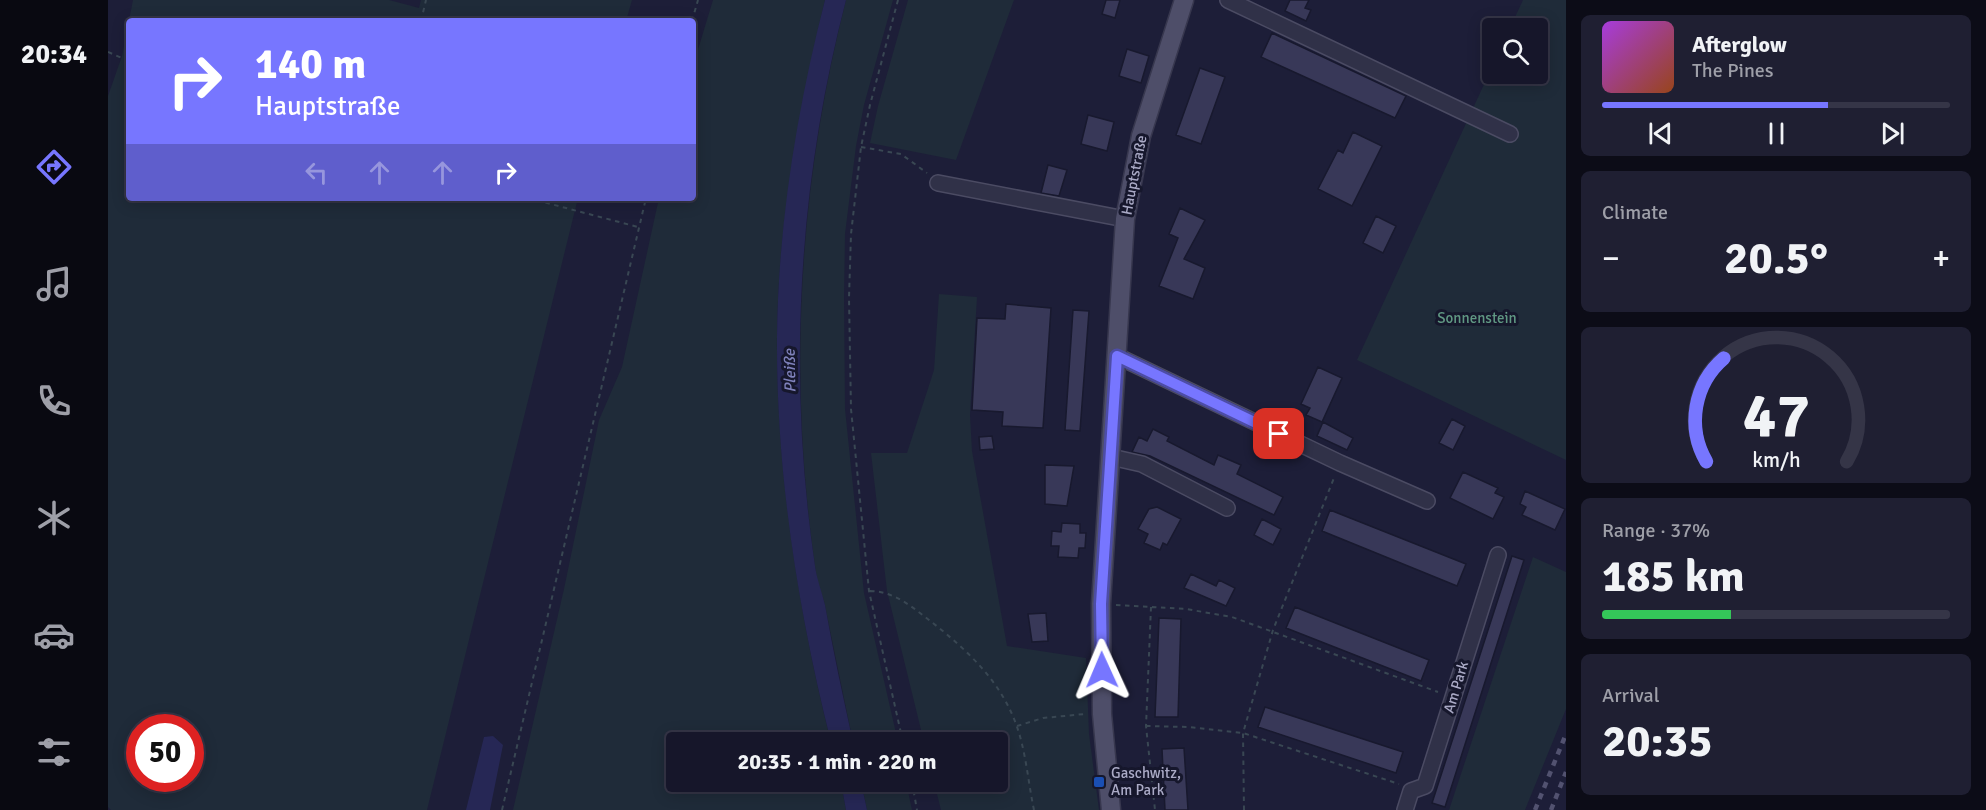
<!DOCTYPE html>
<html lang="en">
<head>
<meta charset="utf-8">
<style>
	body { margin:0; font-family:Signika,sans-serif; background:#1f1f32; color:#f1f3f6; height:100vh; display:flex; flex-direction:column; font-size:22px; white-space:nowrap }
	* { box-sizing:border-box; margin:0 }
	p { font-size:20px; color:#9e9fa8 }
	.icon { flex:none; width:33px; height:33px; fill:none; stroke:currentColor; stroke-width:2; stroke-linecap:round; stroke-linejoin:round }
	.map { position:relative; flex:1; overflow:hidden }
	.drawer { display:flex; flex-direction:column; gap:15px; padding:15px; background:#0c0c17; width:420px }
	.drawer>* { flex:none }
	.guide { position:absolute; left:18px; top:18px; width:570px; height:183px; border-radius:6px; box-shadow:0 3px 15px #0003,0 0 0 2px #353547; background:#7776ff; color:#fff; overflow:hidden }
	.fabs { position:absolute; left:1374px; top:18px; display:grid; gap:12px }
	.fabs a { display:grid; place-items:center; width:66px; height:66px; border-radius:6px; background:#16162a; box-shadow:0 3px 15px #0003,0 0 0 2px #353547; font-size:30px }
	.speed { position:absolute; left:18px; top:714px; display:flex; gap:12px; font-size:30px; font-weight:700; text-align:center }
	.speed>* { display:grid; place-content:center; width:78px; height:78px; border-radius:50%; background:#16162a; box-shadow:0 3px 15px #0003,0 0 0 2px #353547; line-height:1 }
	.speed .limit { border:9px solid #d22; background:#fff; color:#111 }
	.pin { position:absolute; display:grid; place-items:center; width:51px; height:51px; color:#fff; margin:-26px; border-radius:12px; box-shadow:0 3px 9px #0006 }
	.me { position:absolute; width:66px; margin:-33px; rotate:359deg; stroke-linejoin:round; filter:drop-shadow(0 0 4px #0008) }
	.turn { display:flex; align-items:center; gap:21px; height:126px; padding:0 30px; font-size:27px }
	.turn .icon { width:78px; height:78px; stroke-width:2.5 }
	.turn b { display:block; font-size:42px; line-height:51px }
	.lanes { display:flex; align-items:center; height:57px; padding:0 30px; background:#0003; justify-content:center; gap:30px; direction:ltr }
	.lanes .off { opacity:.35 }
	.big { font-size:45px; font-weight:700; line-height:1.1 }
	.drawer .card { flex:1; display:flex; flex-direction:column; justify-content:center; gap:9px; min-width:0; padding:0 21px; border-radius:9px; background:#1f1f32 }
	.drawer .dial { align-items:center; gap:0 }
	.dial svg { height:156px; overflow:visible; fill:none; stroke:#353547; stroke-width:7; stroke-linecap:round; text-anchor:middle }
	.dial text { fill:#f1f3f6; stroke:none }
	.song { display:flex; align-items:center; gap:18px }
	.cover { width:72px; height:72px; border-radius:9px; background:linear-gradient(135deg,hsl(280 70% 55%),hsl(20 70% 35%)) }
	.played { height:6px; border-radius:3px; background:linear-gradient(90deg,#7776ff 65%,#353547 65%) }
	.keys { display:flex; justify-content:space-around; direction:ltr }
	.heat { display:flex; justify-content:space-between; align-items:center; font-size:33px; direction:ltr }
	.charge { height:9px; border-radius:4px; background:linear-gradient(90deg,#34c759 37%,#353547 0) }
	.trip { position:absolute; left:558px; top:732px; width:342px; height:60px; border-radius:6px; background:#16162a; box-shadow:0 3px 15px #0003,0 0 0 2px #353547; font-weight:700; line-height:60px; text-align:center }
	main { display:flex; flex:1; min-height:0 }
	.tabs { display:flex; flex-direction:column; width:108px; justify-content:space-around; align-items:center; background:#090911; color:#9e9fa8 }
	.tabs .icon { width:42px; height:42px }
	.tabs .selected { color:#7776ff }
	.tabs b { font-size:27px; color:#f1f3f6 }
	.map>svg:first-child { display:block }
	.green { fill:#1f2b39; fill-rule:evenodd }
	.water { fill:#262755 }
	.building { fill:#383858; stroke:#18192e; stroke-width:1.5 }
	.lines { fill:none; stroke-linecap:round; stroke-linejoin:round }
	.minor-casing { stroke:#4b4b63; stroke-width:18 }
	.major-casing { stroke:#37374e; stroke-width:21 }
	.path { stroke:#394753; stroke-width:2; stroke-dasharray:4.5 4.5; stroke-linecap:butt }
	.minor { stroke:#303148; stroke-width:15 }
	.major { stroke:#4e4e69; stroke-width:18 }
	.rail { stroke:#525270; stroke-width:4.5; stroke-dasharray:6 6; stroke-linecap:butt }
	.route-casing { stroke:#4d4da6; stroke-width:15 }
	.route { stroke:#7776ff; stroke-width:10 }
	.transit-dot { fill:#1a4fb4; stroke:#16172c; stroke-width:2 }
	.labels { text-anchor:middle; dominant-baseline:central; stroke-width:6; stroke-linejoin:round; paint-order:stroke }
	.street-label { font-size:15px; fill:#aaaac6; stroke:#16172c }
	.park-label { font-size:15px; fill:#609883; stroke:#16172c }
	.poi-label { font-size:15px; fill:#aaaac6; stroke:#16172c; text-anchor:start }
	.water-label { font-size:16px; font-style:italic; fill:#7e81ba; stroke:#16172c }
</style>
</head>
<body>
<main>
<nav class="tabs">
<b>20:34</b>
<svg class="icon selected" aria-label="directions" viewBox="0 0 24 24"><path d="M12 3l9 9-9 9-9-9zM9 14v-3h6M13 9l2 2-2 2"/></svg>
<svg class="icon" aria-label="music" viewBox="0 0 24 24"><path d="M9 18V5l10-2v13"/><circle cx="6" cy="18" r="3"/><circle cx="16" cy="16" r="3"/></svg>
<svg class="icon" aria-label="phone" viewBox="0 0 24 24"><path d="M5 4h4l2 5-3 2q2 4 5 5l2-3 5 2v4C11 20 4 13 5 4z"/></svg>
<svg class="icon" aria-label="climate" viewBox="0 0 24 24"><path d="M12 3v18M4 7l16 10M4 17L20 7"/></svg>
<svg class="icon" aria-label="car" viewBox="0 0 24 24"><path d="M5 17H2v-5l4-1 3-4h7l3 4 3 1v5h-3M9 17h6M6 11h13"/><circle cx="7" cy="17" r="2"/><circle cx="17" cy="17" r="2"/></svg>
<svg class="icon" aria-label="filters" viewBox="0 0 24 24"><path d="M4 7h16M4 17h16"/><circle cx="9" cy="7" r="2"/><circle cx="15" cy="17" r="2"/></svg>
</nav>
<div class="map">
<svg width="1458" height="810" viewBox="0 0 1458 810">
	<rect width="100%" height="100%" fill="#1d1e38"/>
	<path class="green" d="M25,0h256l30,8 2,-8h211l-6,21h-497v177h449l-151,612h-316l-3,-3v-711l14,-40zM32,728h50v50h-50z
		M605,0h112c-26,110 -47,224 -48,337 -1,131 22,279 54,405h-155v40h165l5,28h-333l51,-221 35,-169 23,-53 37,-169h34v-132z
		M738,0h47l-29,105 -8,41 -11,88 -1,64 1,111 19,184 34,149h-45l-29,-141 -6,-15c-31,-196 -21,-394 28,-586z
		M800,0h106l-58,160 -86,-17 8,-37z
		M1415,0h43v460l-209,-100 135,-293v7h46v-46h-28z
		M831,294l38,3 -7,118 2,36 35,195 79,12 3,76 10,76h-158l-7,-28h64v-40h-74l-37,-151 -16,-138h36l27,-83z
		M1425,557l33,15v137l-41,101h-76z
		M753,782h45l6,28h-45z"/>
	<path class="water" d="M717,0h21c-48,184 -59,377 -31,566 2,14 7,26 10,39 8,46 18,92 28,137h-22c-33,-131 -55,-269 -54,-405 1,-112 20,-228 48,-337z
		M385,736l10,9 -13,65h-24l18,-73z
		M733,782h20l6,28h-21z"/>
	<path class="building" d="M998,0h14l-5,18 -13,-4z
		M1182,0h19l-4,8 6,2 -5,11 -21,-10z
		M1164,33l134,63 -11,22 -134,-61z
		M1019,49l22,7 -8,27 -22,-7z
		M1092,68l25,9 -24,67 -25,-9z
		M980,115l26,7 -7,29 -26,-7z
		M1245,132l29,14 -30,60 -34,-17 20,-39 5,3z
		M940,165l19,5 -8,26 -18,-3z
		M1072,208l25,12 -21,39 21,9 -12,31 -34,-13 19,-48 -9,-4z
		M1268,216l20,10 -13,27 -20,-10z
		M898,304l45,4 -8,120 -41,-2 1,-14 -31,-2 5,-92 28,1z
		M965,310l16,1 -9,120 -15,-1z
		M1210,367l24,11 -20,44 -16,-7 4,-7 -9,-4z
		M1344,419l13,7 -12,24 -14,-7z
		M1215,422l30,16 -6,12 -30,-14z
		M1045,429l16,8 -2,4 47,24 4,-10 23,10 -4,9 46,23 -9,18 -124,-59 -18,-4 7,-15 8,4z
		M884,436l2,13 -14,1 -1,-13z
		M937,465l29,1 -7,40 -22,-2z
		M1355,472l35,16 -3,5 9,4 -11,22 -43,-21z
		M1417,491l40,18 -10,21 -33,-15 4,-8 -6,-3z
		M1049,507l24,12 -14,26 -4,-2 -3,7 -16,-7 4,-9 -10,-5 11,-20z
		M1222,510l136,54 -9,22 -135,-55z
		M1154,519l19,10 -8,16 -19,-10z
		M954,523l18,1v9h6l-1,15h-6l-1,10 -20,-1 1,-11h-8l1,-15 9,1z
		M1404,556l12,4 -79,247 -13,-4z
		M1083,574l25,12 3,-6 16,8 -9,18 -42,-18z
		M1187,607l134,53 -8,21 -135,-53z
		M938,613l2,28 -16,1 -4,-28z
		M1051,618l22,1 -3,98h-23z
		M1157,707l138,45 -7,21 -138,-46z
		M1076,748l4,62h-23l-3,-61z"/>
	<g class="lines">
		<defs>
			<path id="minor" d="M1120,0l282,134
				M830,183l187,36
				M1009,356l223,107 87,38
				M1003,457l31,7 85,44
				M1297,810l6,-19 14,-5 73,-231"/>
			<path id="major" d="M1003,810l-9,-96 -1,-110 24,-385 16,-83 43,-136"/>
		</defs>
		<use href="#minor" class="minor-casing"/>
		<use href="#major" class="major-casing"/>
		<path class="path" d="M790,0l-28,105 -9,42 -10,87 -2,64 2,111 18,182 34,151
			M313,21l5,-21
			M584,21l6,-21
			M0,52l21,9
			M753,147l40,7 26,19
			M420,198l110,29
			M762,591c23,0 41,15 59,29 37,29 71,60 87,104 10,27 12,58 18,86
			M1008,605l70,4 46,8 206,75
			M1043,607l-5,119 9,84
			M909,726l26,-8 42,-4
			M1038,726l42,1 55,6 156,51
			M804,782l5,28
			M394,810l144,-612
			M1136,810l-1,-77 30,-103 61,-152"/>
		<use href="#minor" class="minor"/>
		<use href="#major" class="major"/>
		<path class="rail" d="M1427,810l31,-76
			M1443,810l15,-38"/>
	</g>
	<g class="lines">
		<defs>
			<path id="route" d="M994,670l-1,-66 16,-248 162,78"/>
		</defs>
		<use href="#route" class="route-casing"/>
		<use href="#route" class="route"/>
	</g>
	<rect class="transit-dot" x="985" y="776" width="12" height="12" rx="3"/>
	<g class="labels">
		<g class="street-label">
			<text transform="translate(1026 175) rotate(-79)">Hauptstraße</text>
			<text transform="translate(1348 687) rotate(-73)">Am Park</text>
		</g>
		<g class="park-label">
			<text x="1369" y="318">Sonnenstein</text>
		</g>
		<g class="poi-label">
			<text x="1003" y="773">Gaschwitz,<tspan x="1003" dy="17">Am Park</tspan></text>
		</g>
		<g class="water-label">
			<text transform="translate(682 371) rotate(-91)">Pleiße</text>
		</g>
	</g>
</svg>
<div class="fabs">
<a><svg class="icon" aria-label="search" viewBox="0 0 24 24"><circle cx="10" cy="10" r="6"/><path d="M15 15l6 6"/></svg></a>
</div>
<div class="speed"><div class="limit">50</div></div>
<div class="pin" style="left:1171px;top:434px;background:#d93025"><svg class="icon" aria-label="arrive" viewBox="0 0 24 24"><path d="M6 21V4h12l-3 4 3 4H6"/></svg></div>
<svg class="me" style="left:994px;top:670px" viewBox="-20 -20 40 40"><path d="M0-17L14 15 0 8-14 15z" fill="#7776ff" stroke="#fff" stroke-width="4"/></svg>
<div class="trip">20:35 · 1 min · 220 m</div>
<div class="guide">
<div class="turn"><svg class="icon" aria-label="right" viewBox="0 0 24 24"><path d="M7 20v-9h11M14 6l5 5-5 5"/></svg><div><b>140 m</b>Hauptstraße</div></div>
<div class="lanes"><svg class="icon off" aria-label="left" viewBox="0 0 24 24"><path d="M17 20v-9H6M10 6l-5 5 5 5"/></svg><svg class="icon off" aria-label="ahead" viewBox="0 0 24 24"><path d="M12 20V5M6 11l6-6 6 6"/></svg><svg class="icon off" aria-label="ahead" viewBox="0 0 24 24"><path d="M12 20V5M6 11l6-6 6 6"/></svg><svg class="icon" aria-label="right" viewBox="0 0 24 24"><path d="M7 20v-9h11M14 6l5 5-5 5"/></svg></div>
</div>
</div>
<section class="drawer">
<div class="card">
<div class="song"><i class="cover"></i><div><b>Afterglow</b><p>The Pines</p></div></div>
<div class="played"></div>
<div class="keys"><svg class="icon" aria-label="previous" viewBox="0 0 24 24"><path d="M18 5L8 12l10 7zM5 5v14"/></svg><svg class="icon" aria-label="pause" viewBox="0 0 24 24"><path d="M8 5v14M16 5v14"/></svg><svg class="icon" aria-label="next" viewBox="0 0 24 24"><path d="M6 5l10 7-10 7zM19 5v14"/></svg></div>
</div>
<div class="card"><p>Climate</p>
<div class="heat"><a>−</a><b class="big">20.5°</b><a>+</a></div>
</div>
<div class="card dial"><svg viewBox="0 0 100 80">
<path d="M14 69A42 42 0 1 1 86 69"/>
<path d="M14 69A42 42 0 0 1 23 16" stroke="#7776ff"/>
<text x="50" y="56" font-size="32" font-weight="700">47</text>
<text x="50" y="72" font-size="11">km/h</text>
</svg></div>
<div class="card"><p>Range · 37%</p><b class="big">185 km</b><div class="charge"></div></div>
<div class="card"><p>Arrival</p><b class="big">20:35</b></div>
</section>
</main>
</body>
</html>
